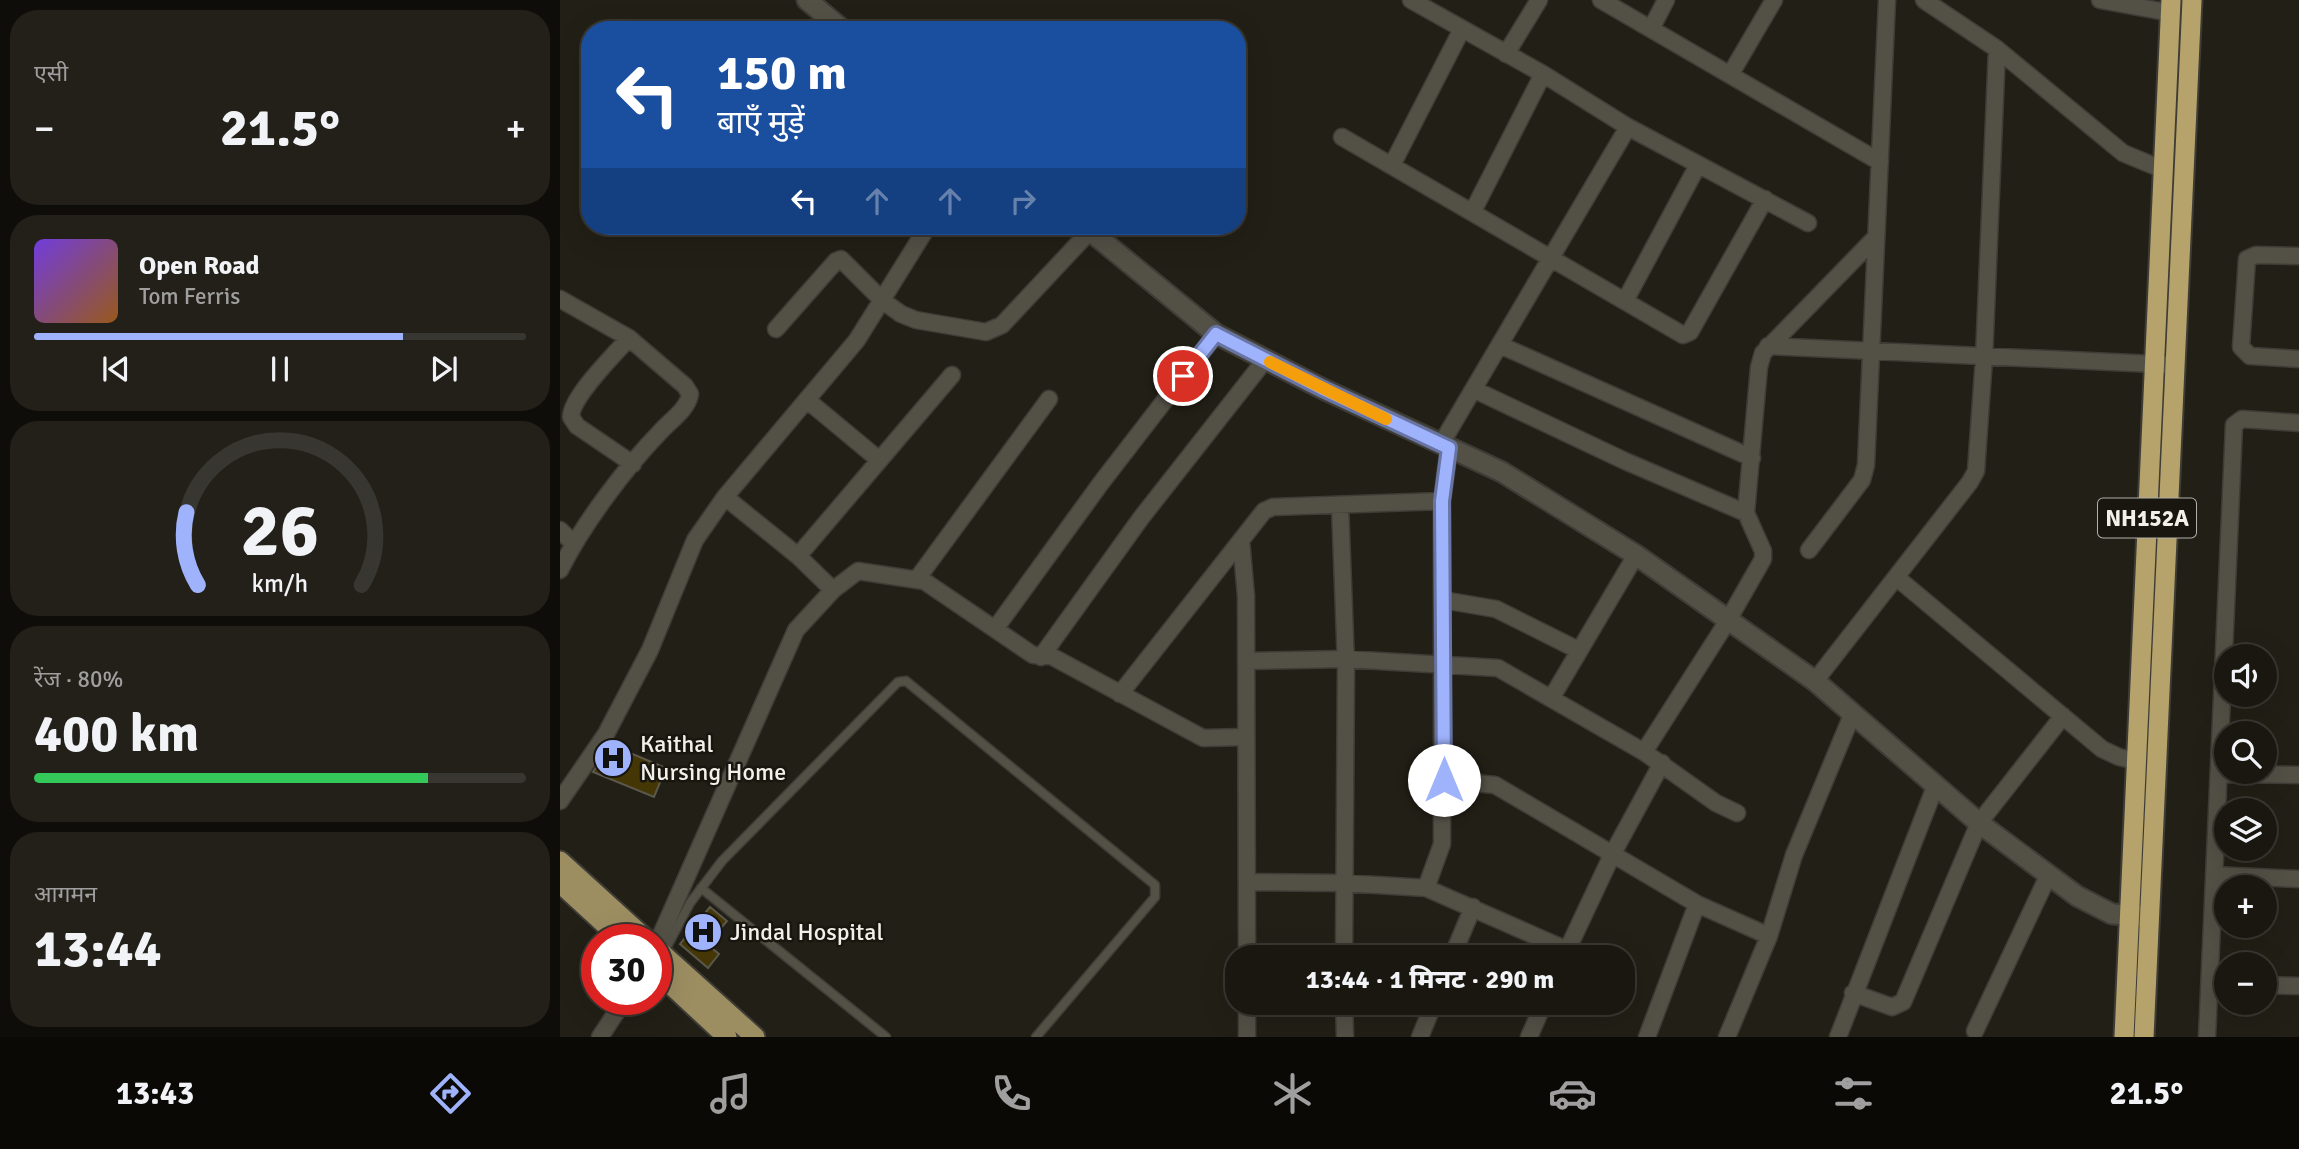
<!DOCTYPE html>
<html lang="hi">
<head>
<meta charset="utf-8">
<style>
	body { margin:0; font-family:Signika,"Noto Sans Devanagari",sans-serif; background:#232019; color:#f1f3f6; height:100vh; display:flex; flex-direction:column; font-size:26px; white-space:nowrap }
	* { box-sizing:border-box; margin:0 }
	p { font-size:23px; color:#9f9f9f }
	.icon { flex:none; width:38px; height:38px; fill:none; stroke:currentColor; stroke-width:2; stroke-linecap:round; stroke-linejoin:round }
	.map { position:relative; flex:1; overflow:hidden }
	.sheet { display:flex; flex-direction:column; gap:10px; padding:10px; background:#0e0d09; width:560px }
	.sheet>* { flex:none }
	.hud { position:absolute; left:21px; top:21px; width:665px; height:214px; border-radius:28px; box-shadow:0 7px 28px #0002,0 0 0 2px #383630; background:#1a4fa0; color:#fff; overflow:hidden }
	.buttons { position:absolute; left:1654px; top:644px; display:grid; gap:14px }
	.buttons a { display:grid; place-items:center; width:63px; height:63px; border-radius:50%; background:#1a1710; box-shadow:0 7px 28px #0002,0 0 0 2px #383630; font-size:35px }
	.speed { position:absolute; left:21px; top:924px; display:flex; gap:14px; font-size:35px; font-weight:700; text-align:center }
	.speed>* { display:grid; place-content:center; width:91px; height:91px; border-radius:50%; background:#1a1710; box-shadow:0 7px 28px #0002,0 0 0 2px #383630; line-height:1 }
	.speed .limit { border:10px solid #d22; background:#fff; color:#111 }
	.pin { position:absolute; display:grid; place-items:center; width:60px; height:60px; color:#fff; margin:-30px; border:4px solid #fff; border-radius:50%; box-shadow:0 2px 7px #0007 }
	.me { position:absolute; width:77px; margin:-38px; rotate:0deg; stroke-linejoin:round; filter:drop-shadow(0 0 5px #0008) }
	.turn { display:flex; align-items:center; gap:24px; height:147px; padding:0 21px; font-size:32px }
	.turn .icon { width:91px; height:91px; stroke-width:2.5 }
	.turn b { display:block; font-size:49px; line-height:60px }
	.lanes { display:flex; align-items:center; height:66px; padding:0 21px; background:#0003; justify-content:center; gap:35px; direction:ltr }
	.lanes .off { opacity:.35 }
	.big { font-size:52px; font-weight:800; line-height:1.1 }
	.sheet .widget { flex:1; display:flex; flex-direction:column; justify-content:center; gap:10px; min-width:0; padding:0 24px; border-radius:28px; background:#232019 }
	.sheet .dial { align-items:center; gap:0 }
	.dial svg { height:182px; overflow:visible; fill:none; stroke:#383630; stroke-width:7; stroke-linecap:round; text-anchor:middle }
	.dial text { fill:#f1f3f6; stroke:none }
	.song { display:flex; align-items:center; gap:21px }
	.cover { width:84px; height:84px; border-radius:10px; background:linear-gradient(135deg,hsl(260 70% 55%),hsl(30 70% 35%)) }
	.played { height:7px; border-radius:4px; background:linear-gradient(90deg,#9fb3fd 75%,#383630 75%) }
	.keys { display:flex; justify-content:space-around; direction:ltr }
	.heat { display:flex; justify-content:space-between; align-items:center; font-size:38px; direction:ltr }
	.charge { height:10px; border-radius:5px; background:linear-gradient(90deg,#34c759 80%,#383630 0) }
	.trip { position:absolute; left:665px; top:945px; width:410px; height:70px; border-radius:28px; background:#1a1710; box-shadow:0 7px 28px #0002,0 0 0 2px #383630; font-weight:800; line-height:70px; text-align:center }
	.tab-bar { display:flex; height:112px; justify-content:space-around; align-items:center; background:#0a0906; color:#9f9f9f }
	.tab-bar .icon { width:49px; height:49px }
	.tab-bar .on { color:#9fb3fd }
	.tab-bar b { font-size:32px; color:#f1f3f6 }
	main { display:flex; flex:1; min-height:0 }
	.map>svg:first-child { display:block }
	.building { fill:#453705; stroke:#5a574d; stroke-width:2 }
	.lines { fill:none; stroke-linecap:round; stroke-linejoin:round }
	.service-casing { stroke:#3e3c36; stroke-width:11 }
	.minor-casing { stroke:#3e3c36; stroke-width:19 }
	.tertiary-casing { stroke:#3e3c36; stroke-width:23 }
	.primary-casing { stroke:#3e3c36; stroke-width:23 }
	.trunk-casing { stroke:#3e3c36; stroke-width:23 }
	.service { stroke:#535046; stroke-width:8 }
	.minor { stroke:#535046; stroke-width:16 }
	.tertiary { stroke:#535046; stroke-width:19 }
	.primary { stroke:#9d8e62; stroke-width:19 }
	.trunk { stroke:#b6a36b; stroke-width:19 }
	.route-casing { stroke:#6774a4; stroke-width:18 }
	.route { stroke:#9fb3fd; stroke-width:12 }
	.slow { stroke:#f59e0b; stroke-width:12 }
	.labels { text-anchor:middle; dominant-baseline:central; stroke-width:5; stroke-linejoin:round; paint-order:stroke }
	.shield { fill:#18160e; stroke:#b0afa8; stroke-width:2 }
	.shield-label { font-size:23px; font-weight:bold; fill:#f1f0ea }
	.poi-label { font-size:24px; fill:#f1f0ea; stroke:#18160e; text-anchor:start }
</style>
</head>
<body>
<main>
<section class="sheet">
<div class="widget"><p>एसी</p>
<div class="heat"><a>−</a><b class="big">21.5°</b><a>+</a></div>
</div>
<div class="widget">
<div class="song"><i class="cover"></i><div><b>Open Road</b><p>Tom Ferris</p></div></div>
<div class="played"></div>
<div class="keys"><svg class="icon" aria-label="previous" viewBox="0 0 24 24"><path d="M18 5L8 12l10 7zM5 5v14"/></svg><svg class="icon" aria-label="pause" viewBox="0 0 24 24"><path d="M8 5v14M16 5v14"/></svg><svg class="icon" aria-label="next" viewBox="0 0 24 24"><path d="M6 5l10 7-10 7zM19 5v14"/></svg></div>
</div>
<div class="widget dial"><svg viewBox="0 0 100 80">
<path d="M14 69A42 42 0 1 1 86 69"/>
<path d="M14 69A42 42 0 0 1 9 37" stroke="#9fb3fd"/>
<text x="50" y="56" font-size="32" font-weight="700">26</text>
<text x="50" y="72" font-size="11">km/h</text>
</svg></div>
<div class="widget"><p>रेंज · 80%</p><b class="big">400 km</b><div class="charge"></div></div>
<div class="widget"><p>आगमन</p><b class="big">13:44</b></div>
</section>
<div class="map">
<svg width="1739" height="1037" viewBox="0 0 1739 1037">
	<rect width="100%" height="100%" fill="#221f16"/>
	<path class="building" d="M51,745l55,23 -12,29 -61,-25z
		M150,907l17,14 -20,23 12,10 -11,14 -28,-24z"/>
	<g class="lines">
		<defs>
			<path id="service" d="M141,888l185,149
				M103,954l27,-51 32,-42 176,-179 8,-1 249,204v12l-119,140"/>
			<path id="minor" d="M851,0l132,74 85,53 180,96
				M1041,0l279,162
				M1364,0l73,49 126,104 41,17
				M1540,0l71,13
				M1091,29l15,-29
				M946,54l33,-54
				M1170,75l44,-75
				M782,137l341,198 7,-3 75,-133
				M832,165l70,-136
				M913,211l70,-137
				M1739,256l-43,-1 -9,4 -6,88 9,9 49,3
				M0,299l69,39 56,48 5,8c-2,15 -19,26 -29,37 -36,37 -78,93 -101,139
				M1065,301l73,-136
				M216,329l60,-68 5,-2 42,42 18,13 15,6 70,12 16,-7 88,-94
				M69,338c-15,17 -58,59 -58,79l6,9 56,38
				M940,345l252,113
				M1208,346l407,19
				M915,390l150,71 121,52
				M247,400l71,59
				M881,444l187,-317
				M165,497l73,59 35,34
				M780,505l6,160 -2,292
				M0,530l13,13
				M681,540l5,56 1,361
				M1249,550l53,-70 4,-15 21,-465
				M238,556l154,-181
				M1336,577l206,172 17,8 17,4
				M357,579l132,-180
				M883,600l53,9 82,41
				M435,629l106,-146 115,-149
				M481,657l100,-139 124,-158
				M686,661l99,-2 153,9 146,84 72,51 21,10
				M1255,681l155,-199 6,-11 8,-113 13,-309
				M560,694l144,-183 9,-4 169,-6
				M992,697l84,-142
				M1084,752l83,-130 36,-63v-8l-17,-38 13,-146 4,-14 113,-116
				M1659,774l80,1
				M884,780l51,5 202,119 72,32
				M0,801l46,-67 44,-84 45,-110 30,-43 132,-157 71,-114
				M1654,875l85,4
				M688,882l96,1 82,5 141,62
				M866,888l16,-44v-343l7,-53
				M96,946l140,-316 37,-40 25,-19 66,10 109,74 18,1 152,82 43,-1
				M892,957l21,-50
				M1004,957l48,-102 50,-92
				M1704,985l35,1
				M1293,993l39,14 11,-5 76,-179 84,-107
				M784,1003l1,34
				M1415,1031l74,-157
				M40,1037l25,-38
				M687,1037v-34
				M860,1037l14,-34
				M969,1037l15,-34
				M1087,1037l50,-133
				M1167,1037l42,-101 25,-81 58,-140
				M1278,1037l97,-250
				M1647,1037l27,-612 8,-6 57,4"/>
			<path id="tertiary" d="M247,0l36,30
				M524,226l132,108 105,54 181,84 134,83 179,126 164,142 98,73 35,18 33,2"/>
			<path id="primary" d="M0,861l87,79
				M0,883l62,57
				M96,948l99,89
				M96,971l71,66"/>
			<path id="trunk" d="M1564,1037l47,-1037
				M1584,1037l48,-1037"/>
		</defs>
		<use href="#service" class="service-casing"/>
		<use href="#minor" class="minor-casing"/>
		<use href="#tertiary" class="tertiary-casing"/>
		<use href="#primary" class="primary-casing"/>
		<use href="#trunk" class="trunk-casing"/>
		<use href="#service" class="service"/>
		<use href="#minor" class="minor"/>
		<use href="#tertiary" class="tertiary"/>
		<use href="#primary" class="primary"/>
		<use href="#trunk" class="trunk"/>
	</g>
	<g class="lines">
		<defs>
			<path id="route" d="M623,376l33,-42 105,54 128,60 -7,53 2,279"/>
		</defs>
		<use href="#route" class="route-casing"/>
		<use href="#route" class="route"/>
		<path class="slow" d="M710,362l116,57"/>
	</g>
	<defs>
		<symbol id="hospital-disc" viewBox="-11 -11 22 22"><circle r="9.5" fill="#9fb3fd" stroke="#18160e"/><path d="M-5-5h3v3.5h4V-5h3V5h-3V1.5h-4V5h-3Z" fill="#111"/></symbol>
	</defs>
	<g fill-rule="evenodd">
		<use href="#hospital-disc" x="31" y="736" width="44" height="44"/>
		<use href="#hospital-disc" x="121" y="910" width="44" height="44"/>
	</g>
	<g class="labels">
		<rect class="shield" x="1538" y="498.5" width="98" height="39" rx="5"/>
		<g class="shield-label">
			<text x="1587" y="518">NH152A</text>
		</g>
		<g class="poi-label">
			<text x="80" y="744">Kaithal<tspan x="80" dy="28">Nursing Home</tspan></text>
			<text x="170" y="932">Jindal Hospital</text>
		</g>
	</g>
</svg>
<div class="buttons">
<a><svg class="icon" aria-label="sound" viewBox="0 0 24 24"><path d="M4 9h4l5-4v14l-5-4H4zM17 9q2 3 0 6"/></svg></a>
<a><svg class="icon" aria-label="search" viewBox="0 0 24 24"><circle cx="10" cy="10" r="6"/><path d="M15 15l6 6"/></svg></a>
<a><svg class="icon" aria-label="layers" viewBox="0 0 24 24"><path d="M12 4l9 5-9 5-9-5zM3 14l9 5 9-5"/></svg></a>
<a>+</a>
<a>−</a>
</div>
<div class="speed"><div class="limit">30</div></div>
<div class="pin" style="left:623px;top:376px;background:#d93025"><svg class="icon" aria-label="arrive" viewBox="0 0 24 24"><path d="M6 21V4h12l-3 4 3 4H6"/></svg></div>
<svg class="me" style="left:884px;top:780px" viewBox="-20 -20 40 40"><circle r="19" fill="#fff"/><path d="M0-13L10 11 0 6-10 11z" fill="#9fb3fd"/></svg>
<div class="trip">13:44 · 1 मिनट · 290 m</div>
<div class="hud">
<div class="turn"><svg class="icon" aria-label="left" viewBox="0 0 24 24"><path d="M17 20v-9H6M10 6l-5 5 5 5"/></svg><div><b>150 m</b>बाएँ मुड़ें</div></div>
<div class="lanes"><svg class="icon" aria-label="left" viewBox="0 0 24 24"><path d="M17 20v-9H6M10 6l-5 5 5 5"/></svg><svg class="icon off" aria-label="ahead" viewBox="0 0 24 24"><path d="M12 20V5M6 11l6-6 6 6"/></svg><svg class="icon off" aria-label="ahead" viewBox="0 0 24 24"><path d="M12 20V5M6 11l6-6 6 6"/></svg><svg class="icon off" aria-label="right" viewBox="0 0 24 24"><path d="M7 20v-9h11M14 6l5 5-5 5"/></svg></div>
</div>
</div>
</main>
<nav class="tab-bar">
<b>13:43</b>
<svg class="icon on" aria-label="directions" viewBox="0 0 24 24"><path d="M12 3l9 9-9 9-9-9zM9 14v-3h6M13 9l2 2-2 2"/></svg>
<svg class="icon" aria-label="music" viewBox="0 0 24 24"><path d="M9 18V5l10-2v13"/><circle cx="6" cy="18" r="3"/><circle cx="16" cy="16" r="3"/></svg>
<svg class="icon" aria-label="phone" viewBox="0 0 24 24"><path d="M5 4h4l2 5-3 2q2 4 5 5l2-3 5 2v4C11 20 4 13 5 4z"/></svg>
<svg class="icon" aria-label="climate" viewBox="0 0 24 24"><path d="M12 3v18M4 7l16 10M4 17L20 7"/></svg>
<svg class="icon" aria-label="car" viewBox="0 0 24 24"><path d="M5 17H2v-5l4-1 3-4h7l3 4 3 1v5h-3M9 17h6M6 11h13"/><circle cx="7" cy="17" r="2"/><circle cx="17" cy="17" r="2"/></svg>
<svg class="icon" aria-label="filters" viewBox="0 0 24 24"><path d="M4 7h16M4 17h16"/><circle cx="9" cy="7" r="2"/><circle cx="15" cy="17" r="2"/></svg>
<b>21.5°</b>
</nav>
</body>
</html>
